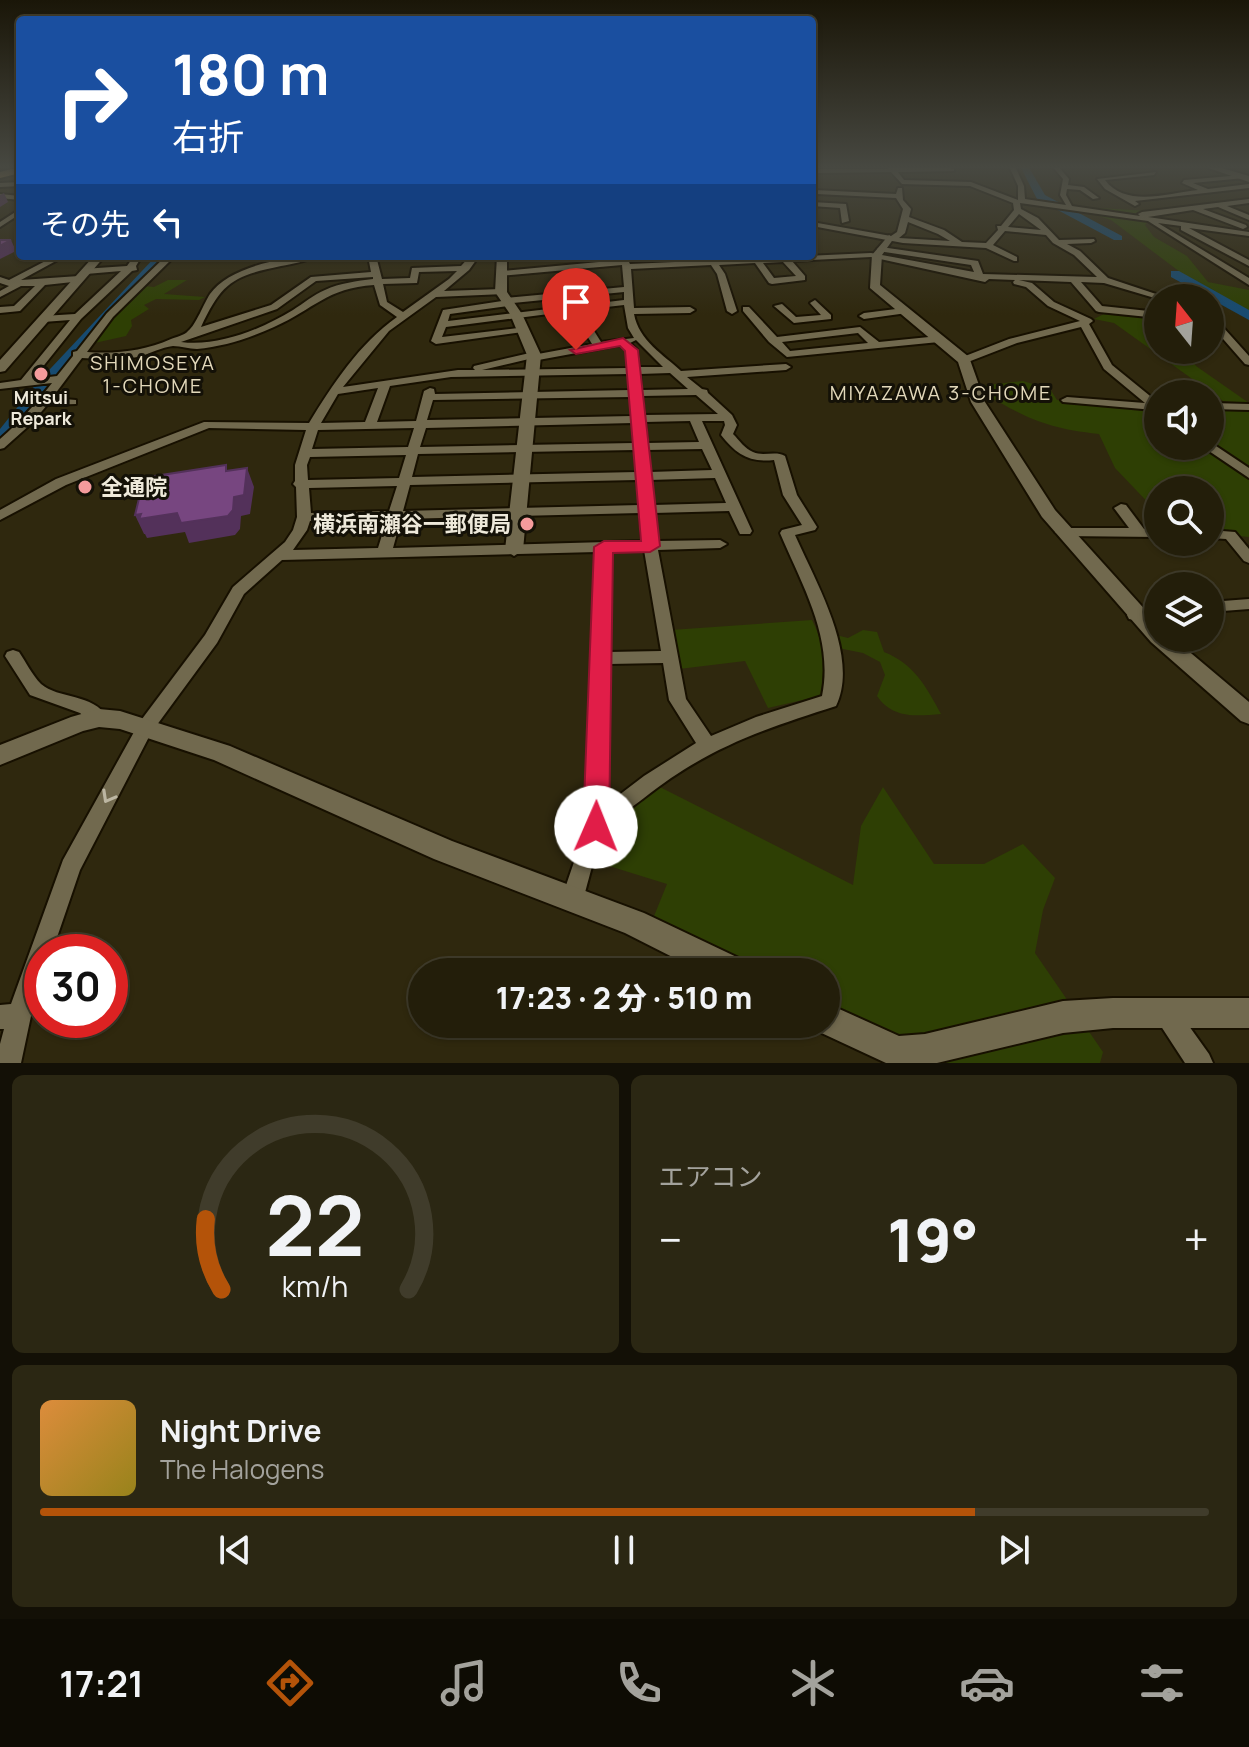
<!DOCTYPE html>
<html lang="ja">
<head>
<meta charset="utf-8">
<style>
	body { margin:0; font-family:Manrope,"Noto Sans JP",sans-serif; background:#2b2713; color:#f1f3f6; height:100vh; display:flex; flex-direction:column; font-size:30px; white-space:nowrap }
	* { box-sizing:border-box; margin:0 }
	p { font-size:26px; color:#a3a29c }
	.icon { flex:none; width:44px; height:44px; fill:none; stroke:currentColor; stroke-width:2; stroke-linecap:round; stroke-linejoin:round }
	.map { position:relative; height:1063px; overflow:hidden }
	.drawer { display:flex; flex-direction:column; gap:12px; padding:12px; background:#131006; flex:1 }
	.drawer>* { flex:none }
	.banner { position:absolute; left:16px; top:16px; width:800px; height:244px; border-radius:8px; box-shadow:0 2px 6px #0004,0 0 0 2px #403c2b; background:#1a4fa0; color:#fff; overflow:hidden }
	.needle { width:52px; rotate:343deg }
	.buttons { position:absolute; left:1144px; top:284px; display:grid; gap:16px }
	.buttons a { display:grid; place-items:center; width:80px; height:80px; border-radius:50%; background:#231e0a; box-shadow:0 2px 6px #0004,0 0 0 2px #403c2b; font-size:40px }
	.speed { position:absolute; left:24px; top:934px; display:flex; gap:16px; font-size:40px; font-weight:700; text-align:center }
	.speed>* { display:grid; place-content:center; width:104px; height:104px; border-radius:50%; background:#231e0a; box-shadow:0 2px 6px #0004,0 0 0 2px #403c2b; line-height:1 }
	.speed .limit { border:12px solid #d22; background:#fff; color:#111 }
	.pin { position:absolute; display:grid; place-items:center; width:68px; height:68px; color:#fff; margin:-82px -34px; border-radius:50% 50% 50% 0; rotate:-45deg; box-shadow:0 0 8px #0007 }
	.pin .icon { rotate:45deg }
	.me { position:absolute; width:88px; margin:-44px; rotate:1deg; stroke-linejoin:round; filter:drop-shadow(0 0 6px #0008) }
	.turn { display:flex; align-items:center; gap:28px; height:168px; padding:0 24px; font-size:36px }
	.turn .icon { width:104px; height:104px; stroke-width:2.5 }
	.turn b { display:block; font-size:56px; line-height:68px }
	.then { display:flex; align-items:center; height:76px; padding:0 24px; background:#0003; gap:16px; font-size:30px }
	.big { font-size:60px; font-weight:800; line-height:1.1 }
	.drawer .widget { flex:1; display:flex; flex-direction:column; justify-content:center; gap:12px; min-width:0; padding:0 28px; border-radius:12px; background:#2b2713 }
	.drawer .dial { align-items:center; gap:0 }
	.dial svg { height:208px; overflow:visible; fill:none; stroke:#403c2b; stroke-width:7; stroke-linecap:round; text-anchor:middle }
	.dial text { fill:#f1f3f6; stroke:none }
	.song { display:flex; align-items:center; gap:24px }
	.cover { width:96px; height:96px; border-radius:12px; background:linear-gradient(135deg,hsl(30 70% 55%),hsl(50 70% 35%)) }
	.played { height:8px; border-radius:4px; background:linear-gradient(90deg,#b45309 80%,#403c2b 80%) }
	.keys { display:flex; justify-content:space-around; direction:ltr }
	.heat { display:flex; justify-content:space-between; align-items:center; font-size:44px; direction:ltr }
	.drawer .tiles { flex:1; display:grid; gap:12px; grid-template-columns:1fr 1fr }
	.widget:last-child { grid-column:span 2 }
	.trip { position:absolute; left:408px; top:958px; width:432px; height:80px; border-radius:40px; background:#231e0a; box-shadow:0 2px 6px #0004,0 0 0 2px #403c2b; font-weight:800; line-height:80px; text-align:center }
	.tabs { display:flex; height:128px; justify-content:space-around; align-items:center; background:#0e0c04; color:#a3a29c }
	.tabs .icon { width:56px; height:56px }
	.tabs .selected { color:#b45309 }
	.tabs b { font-size:36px; color:#f1f3f6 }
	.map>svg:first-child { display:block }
	.green { fill:#2e3f04 }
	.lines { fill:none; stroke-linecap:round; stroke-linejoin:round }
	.river { fill:#174b71; fill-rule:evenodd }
	.minor-casing { stroke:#171000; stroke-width:4 }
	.tertiary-casing { stroke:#171000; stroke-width:4 }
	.primary-casing { stroke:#171000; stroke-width:4 }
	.minor { fill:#71694e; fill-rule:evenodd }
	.tertiary { fill:#71694e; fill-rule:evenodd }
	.primary { fill:#ba9349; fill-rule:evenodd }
	.shaded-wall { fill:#53315a }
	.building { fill:#774680; stroke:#53315a; stroke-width:2 }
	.oneway { stroke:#bcb6a2 }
	.route { fill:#e11d48; stroke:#92132f; stroke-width:2 }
	.poi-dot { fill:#f59b9c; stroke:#141107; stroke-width:3 }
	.labels { text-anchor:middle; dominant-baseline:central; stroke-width:6; stroke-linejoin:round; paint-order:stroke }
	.far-poi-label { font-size:18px; font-weight:bold; fill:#eee9da; stroke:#141107 }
	.far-neighbourhood-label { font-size:20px; letter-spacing:2px; fill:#e2d8ba; stroke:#141107 }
	.poi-label { font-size:22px; font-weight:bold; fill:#eee9da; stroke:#141107; text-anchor:start }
</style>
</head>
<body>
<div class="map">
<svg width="1249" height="1063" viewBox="0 0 1249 1063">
	<rect width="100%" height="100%" fill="#2f280e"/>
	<path class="green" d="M1100,208l49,3 -9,2 9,7 -4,5 9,12 33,19 21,26 41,8v22l-53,-28 -85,-64 -30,-10z
		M168,280h19l-23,14 41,3 -6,3 -43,-1 -12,6 5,4 -18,11 1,6 -6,10 -36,8 54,-58 10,1z
		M1104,314l50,5 4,4v27h28l10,16 53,37 -26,-2 -109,-78 -20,-4z
		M1023,381l27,8 7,11 101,10v36h52v-37l39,1v127l-39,-4v-43h-52v23l-43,-45 -16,-34c-55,-6 -73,-16 -121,-44l8,-5z
		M812,620c13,26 16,49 8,76l-52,12 -23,-47 -66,8 -8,-39z
		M863,630l14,2 7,20c30,12 42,34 57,62 -25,2 -48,5 -64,-18l8,-21 -5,-13 -17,-9 -25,-5 -2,-13 12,3z
		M648,781l205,104 8,-59 22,-39 51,77h50l39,-20 32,34 -12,32 -8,43 68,99 -3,11h-201l-73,-42v-49h-92l-84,-46 17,-42 -74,-23 5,-23z"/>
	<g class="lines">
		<path class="river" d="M1020,166h8l17,29 77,41v4h-8l-77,-41z
			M156,256h13l-116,127 -33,45 -20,14v-13l36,-45z
			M1171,271h8l70,39v10l-78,-43z"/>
		<defs>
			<path id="minor" d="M886,166h6l2,2h49l-2,-2 13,3v2l-56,1 6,8 67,2 47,18v-14l-9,-20h6l9,20 1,13 41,6 -6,-10 3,-16 -11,-13h6l11,13 -1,6 16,2 15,11 -6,1 -13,-9 -13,-1 -1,6 6,11 68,10 -2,-2 4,-2 107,-13v4l-22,3 22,9v5l-31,-13 -15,2 43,16 1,2 -4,2 -50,-19 -45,7 101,15v4l-60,-8 60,32v6l-68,-36v-4l-23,-3 91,55v7l-101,-64 -128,-18 1,6 17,9 21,22 35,-1 1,2 -4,2 -24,1 13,7 28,27 60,20 -10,1 -54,-16 -23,-1 21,24 56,6v6l-59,-6 -3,-1 -25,-29 -52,-2 13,3 22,19 37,17 2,2 -4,3 23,41 43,35h3v9l-4,1 -91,-8 -2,-2 6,-3 78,6 -41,-34 -23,-42 -64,16 -49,19h-8v-4l49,-19 71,-18 -32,-15 -22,-19 -12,-3 -1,-2 2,-2 -26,-1 -4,3 -114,-25 -79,4 13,15v4l-33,4 -3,-1 -14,-20 -36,2 6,9 12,37 -5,3 -5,-3 -10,-37 -6,-9 -80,4 3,39 56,-1 5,3 -5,3 -56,1c5,27 30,41 47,57l105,-7 5,3 -5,3 -99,7 15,12 5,1 1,3 24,22 5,10 -4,9c6,6 12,15 20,18 11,5 22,-2 32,4l12,39 20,32 -2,3 -20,5c20,46 65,121 41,171 -75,24 -129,42 -192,92 -13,10 -28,20 -38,32 -9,11 -18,54 -23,70l-3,7 -8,3 -8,-3 -3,-7 25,-73 11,-275 -315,8 -38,34 -27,49 -66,90 -71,137 -28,82h-10v31l-11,33 -10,47h-21v-19l4,-15h-4v-24l11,-1 52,-144 76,-137 66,-88 28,-48 52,-45 8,-12 4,-13 -1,-30 -3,-3 2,-3v-16l11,-35 -97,-2 -143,57 -66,35v-10l56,-31 148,-57 105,1c24,-39 50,-79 88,-106l-17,-12 -6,-20c-47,3 -60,24 -100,42 -24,11 -51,20 -77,22 -8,0 -16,-3 -24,-3 -11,1 -24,8 -35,11 -19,3 -37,2 -56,1l-30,40 24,2v4l-29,1 -15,18 -28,25 -4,1v-10c21,-18 36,-36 52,-56l-52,6v-6l21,-3 49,-60 -27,2 -5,-3 5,-3 32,-2 46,-43 -35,3 -4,-3 1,-2 44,-3 7,-10h8l-6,10 1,4 -5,1 -51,48 -48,60 24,-3 16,-20v-4l4,-1 30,-38 59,-57h9l-62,61 -26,35c30,2 57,-1 84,-13 5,-2 14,-4 17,-8 8,-6 16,-28 22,-37 19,-27 75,-38 107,-38 -10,5 -24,8 -36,10 -48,10 -59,16 -80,61l70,-22 40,-28 60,-5 -3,-16h8l6,23 28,-1 2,-10 49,-2 9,-10h9l-10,14 -25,21 57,-2 3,1v4l-68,3 -47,34 -46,56 115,-17h17l-2,-2 1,-2 60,-14 4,2 54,-10 -20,-33 -126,16 -4,10 84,-10 2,2 -5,3 -87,12 -5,-3 12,-31 59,-9 4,-3 118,-11 -2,-22 -123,11v-4l3,-1 118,-11 -2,-4h8l4,8 241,-11 103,19 -3,-7 -93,-14 -1,-2 4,-2 97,14 5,13 114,3 -23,-22 -21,-12 -7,-8 -41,-4 -12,14 24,12v4h-3l-28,-13 -83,-5 -91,-17v-4l79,14 6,-4 6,-23 -7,-11 -79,-4 -5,7v-11h2l82,4 2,-6h4l1,12 8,9 -2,8 35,13 18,12 24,1 12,-13 -1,-4h4l13,-16 -1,-7 -43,-17 -68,-2 -11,-12 -79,1v-4h76zM1019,214l22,16 -33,-3zM908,222l30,12 12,7 -51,-3 6,-5zM783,262l13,14 -22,2 -11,-15zM457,271l-8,8 -46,33 -16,-10 -4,-18 34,-1 2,-11zM373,277v2c-16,2 -33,4 -48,11 -12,5 -21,13 -32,20 -31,19 -75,37 -112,32l96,-33 39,-28zM624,292v8l-176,21 2,-7 58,-8 5,-3zM624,305l4,23 6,10 -33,4 -20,-32zM636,340l27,27h-24l-2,-17 -7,-7zM620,345l7,6 1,17 -146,2 47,-11 4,2zM670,373l18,16 -47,1 -1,-16zM629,374l1,16 -195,4 -1,-5 -4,-1 -6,3 -8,30 -39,1 13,-36 61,-9zM378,388l-13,34 -44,1 17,-29zM696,395l22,19 -74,1 -2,-19zM631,397l1,19 -205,4 6,-20zM690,421l9,21 -52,1 -2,-21zM702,421h22l1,4 -4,10c15,19 28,28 53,25l9,35 19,30 -20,5 -2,3c22,52 54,105 42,163l-66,21 -45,19 -25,-37 -28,-149 62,-2 7,-4 -7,-4 -63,1 -3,-28 75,-2 11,23h10l2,-3zM633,423l1,20 -214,4 6,-19zM414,428l-6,19 -96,2 6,-19zM702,449l10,21 -62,2 -3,-22zM635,450l2,22 -225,5 6,-23zM406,455l-7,23 -91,2 -1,-15 3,-8zM715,478l11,25 -73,2 -3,-25zM637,480l3,25 -237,6 7,-26zM397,486l-8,25 -78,2 -2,-25zM640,513l2,28 -249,7 8,-29zM387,519l-9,29 -85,2 14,-20 3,-9zM644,550l17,101 -52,1 2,-101zM663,663l6,37 27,43 -52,33 -38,29 3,-141z
				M1156,172l-2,3 -49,5c21,28 63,13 93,10l-16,-7 2,-3 58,-5 2,3 -51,5 15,6 41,-5v4l-114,13 4,3 -4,2 -30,-17 -8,-10z
				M20,182v4l-20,1v-4z
				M0,194l20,2v4l-20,-2z
				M812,202l34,2 3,17 -7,2 -2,-15 -28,-2z
				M20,209v5l-20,13v-5z
				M55,256h10l-44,24 58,-4 4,3 -1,2 -37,4 -25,26 -20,2v-6l14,-1 21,-20h-14l-21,11v-6l9,-5 -9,-3v-6l9,3z
				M815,300l16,15v4l-37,4 -20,-17 8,-2 14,13 25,-2 -11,-12z
				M743,307h6l28,30 83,-10 19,15 60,-6 5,3 -5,3 -152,15 -18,-15 -26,-31zM858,333l10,10 -78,8 -8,-9z
				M904,308l5,3 -2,2 -43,6 -5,-3 5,-3z
				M1210,315l3,1 36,40v9l-4,-1 -35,-40z
				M1210,403l39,1v6l-39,-1z
				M1210,442l39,26v10l-43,-29 -2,-3h6z
				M1121,504l5,1 18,24h14v8l-96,-1 -7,-4 7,-4h67l-15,-20z
				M1210,530l25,2 14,17v14l-5,-2 -18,-22 -16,-1z
				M1249,599v10l-39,3v-10z
				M1158,607v10l-23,3 -6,-1 -2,-4 2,-4z
				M13,650l6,2c7,10 13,23 22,32 17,15 52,9 67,34l-3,5 -6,2 -6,-2 -13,-10 -50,-18 -25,-39 2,-4z
				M1165,1002l9,3 35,49 4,9h-28l-32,-49 3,-9z"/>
			<path id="tertiary" d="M1203,166h12l34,10v6z
				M889,235l5,3 -12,17 -2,30 89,72 16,45 70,108 103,114v14h15l76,64v22l-8,-3 -90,-79 -109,-125 -71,-115 -13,-40 -88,-74 2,-33z
				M94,256h11l-100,115 -5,1v-12z
				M497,256h10v36l15,22 19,41 -18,195 -9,6 -9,-6 22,-195 -17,-41 -15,-22z
				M99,709l21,2 110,35 222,95 192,72 101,48 4,11h-47l-77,-39 -191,-74 -220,-99 -94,-31 -21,-2 -16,4 -83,34v-20l71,-28z
				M1113,998h136v30h-136l-50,5 -126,30h-51l-71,-33 -3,-6h14v-21l73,33 26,-2 138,-33z"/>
			<path id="primary" d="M20,167v6l-20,5v-6z"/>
		</defs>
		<use href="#minor" class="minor-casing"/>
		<use href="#tertiary" class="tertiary-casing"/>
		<use href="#primary" class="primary-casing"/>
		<use href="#minor" class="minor"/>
		<use href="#tertiary" class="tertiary"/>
		<use href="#primary" class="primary"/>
	</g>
	<path class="shaded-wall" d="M4,193l4,9 -8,5v-12z
		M11,240l5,11 -16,8v-13z
		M247,468l7,19 -4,27 -9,2 -1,13 -5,6 -46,8 -4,-11 -38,6 -2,-4h-1l-9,-19 99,-18z"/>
	<path class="building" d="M0,240h11l-11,6z
		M226,465v6l21,-3 -3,27 -10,2 -1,13 -5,6 -47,7 -4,-10 -38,6 2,-5 -6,1 8,-33 5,-1 1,-4z"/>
	<defs><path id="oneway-chevron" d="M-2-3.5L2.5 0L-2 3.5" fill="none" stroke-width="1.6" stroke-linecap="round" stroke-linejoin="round" transform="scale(2)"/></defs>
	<use class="oneway" href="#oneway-chevron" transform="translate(108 797) rotate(119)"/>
	<linearGradient id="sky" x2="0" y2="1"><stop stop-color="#1a1608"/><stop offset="0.53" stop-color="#474841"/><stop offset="1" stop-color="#474841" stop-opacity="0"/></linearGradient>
	<rect width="1249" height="315" fill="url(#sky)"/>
	<path class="route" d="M623,338l15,12 22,196 -10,6 -37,1 -4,274 -4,8 -9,3 -9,-3 -4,-8 11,-280 10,-6h37l-16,-190 -5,-5 -44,8 -6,-4z"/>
	<g class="poi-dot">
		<circle cx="41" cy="374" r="8"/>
		<circle cx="85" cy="487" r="8"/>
		<circle cx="527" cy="524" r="8"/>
	</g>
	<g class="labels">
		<g class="far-poi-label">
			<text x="41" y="397">Mitsui<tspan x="41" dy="21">Repark</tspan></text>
		</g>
		<g class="far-neighbourhood-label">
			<text x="153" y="362">SHIMOSEYA<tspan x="153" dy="23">1-CHOME</tspan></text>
			<text x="941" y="392">MIYAZAWA 3-CHOME</text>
		</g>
		<g class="poi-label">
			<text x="101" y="487">全通院</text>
			<text x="511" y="524" text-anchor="end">横浜南瀬谷一郵便局</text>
		</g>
	</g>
</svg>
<div class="buttons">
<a><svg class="needle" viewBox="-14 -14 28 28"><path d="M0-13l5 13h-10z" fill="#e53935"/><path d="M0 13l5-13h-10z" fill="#a3a29c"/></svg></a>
<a><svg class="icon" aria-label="sound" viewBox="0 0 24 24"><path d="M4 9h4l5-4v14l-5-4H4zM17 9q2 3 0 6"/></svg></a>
<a><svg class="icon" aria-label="search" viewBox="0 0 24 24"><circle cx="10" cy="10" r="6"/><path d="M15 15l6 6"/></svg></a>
<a><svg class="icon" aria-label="layers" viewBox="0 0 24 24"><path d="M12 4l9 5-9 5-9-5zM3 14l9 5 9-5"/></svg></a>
</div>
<div class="speed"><div class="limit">30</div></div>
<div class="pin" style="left:576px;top:350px;background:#d93025"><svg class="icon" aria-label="arrive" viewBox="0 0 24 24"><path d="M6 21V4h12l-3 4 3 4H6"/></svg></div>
<svg class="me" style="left:596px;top:827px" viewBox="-20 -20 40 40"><circle r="19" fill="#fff"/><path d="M0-13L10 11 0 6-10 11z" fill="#e11d48"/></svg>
<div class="trip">17:23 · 2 分 · 510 m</div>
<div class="banner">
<div class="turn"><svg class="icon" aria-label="right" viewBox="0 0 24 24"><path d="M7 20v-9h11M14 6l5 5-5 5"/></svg><div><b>180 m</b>右折</div></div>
<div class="then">その先<svg class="icon" aria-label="left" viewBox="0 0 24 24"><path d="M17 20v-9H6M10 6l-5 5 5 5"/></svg></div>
</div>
</div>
<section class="drawer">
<div class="tiles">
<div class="widget dial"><svg viewBox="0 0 100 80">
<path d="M14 69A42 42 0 1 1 86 69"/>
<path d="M14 69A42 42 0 0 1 8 42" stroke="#b45309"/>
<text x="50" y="56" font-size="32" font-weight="700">22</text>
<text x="50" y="72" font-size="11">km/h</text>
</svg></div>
<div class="widget"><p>エアコン</p>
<div class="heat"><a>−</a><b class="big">19°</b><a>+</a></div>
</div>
<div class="widget">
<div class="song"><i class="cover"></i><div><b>Night Drive</b><p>The Halogens</p></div></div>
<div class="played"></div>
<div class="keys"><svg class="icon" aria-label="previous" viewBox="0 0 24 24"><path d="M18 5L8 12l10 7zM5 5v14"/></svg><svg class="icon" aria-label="pause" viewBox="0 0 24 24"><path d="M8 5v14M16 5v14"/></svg><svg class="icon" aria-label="next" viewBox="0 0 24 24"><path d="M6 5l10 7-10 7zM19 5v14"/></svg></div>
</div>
</div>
</section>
<nav class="tabs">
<b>17:21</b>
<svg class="icon selected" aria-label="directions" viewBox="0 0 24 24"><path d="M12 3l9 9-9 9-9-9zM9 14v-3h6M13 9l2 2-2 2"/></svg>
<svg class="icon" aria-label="music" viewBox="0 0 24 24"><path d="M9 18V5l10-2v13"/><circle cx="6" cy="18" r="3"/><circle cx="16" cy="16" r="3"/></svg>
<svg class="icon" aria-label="phone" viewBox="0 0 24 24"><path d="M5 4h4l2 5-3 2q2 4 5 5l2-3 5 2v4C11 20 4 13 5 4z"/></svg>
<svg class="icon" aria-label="climate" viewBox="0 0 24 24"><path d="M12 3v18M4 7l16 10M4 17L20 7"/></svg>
<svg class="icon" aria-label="car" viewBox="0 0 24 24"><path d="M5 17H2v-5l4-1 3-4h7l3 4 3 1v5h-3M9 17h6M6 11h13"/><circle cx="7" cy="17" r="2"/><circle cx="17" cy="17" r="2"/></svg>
<svg class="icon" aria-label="filters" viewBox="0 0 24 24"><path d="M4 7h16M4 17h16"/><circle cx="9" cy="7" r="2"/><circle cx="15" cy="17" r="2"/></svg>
</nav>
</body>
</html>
